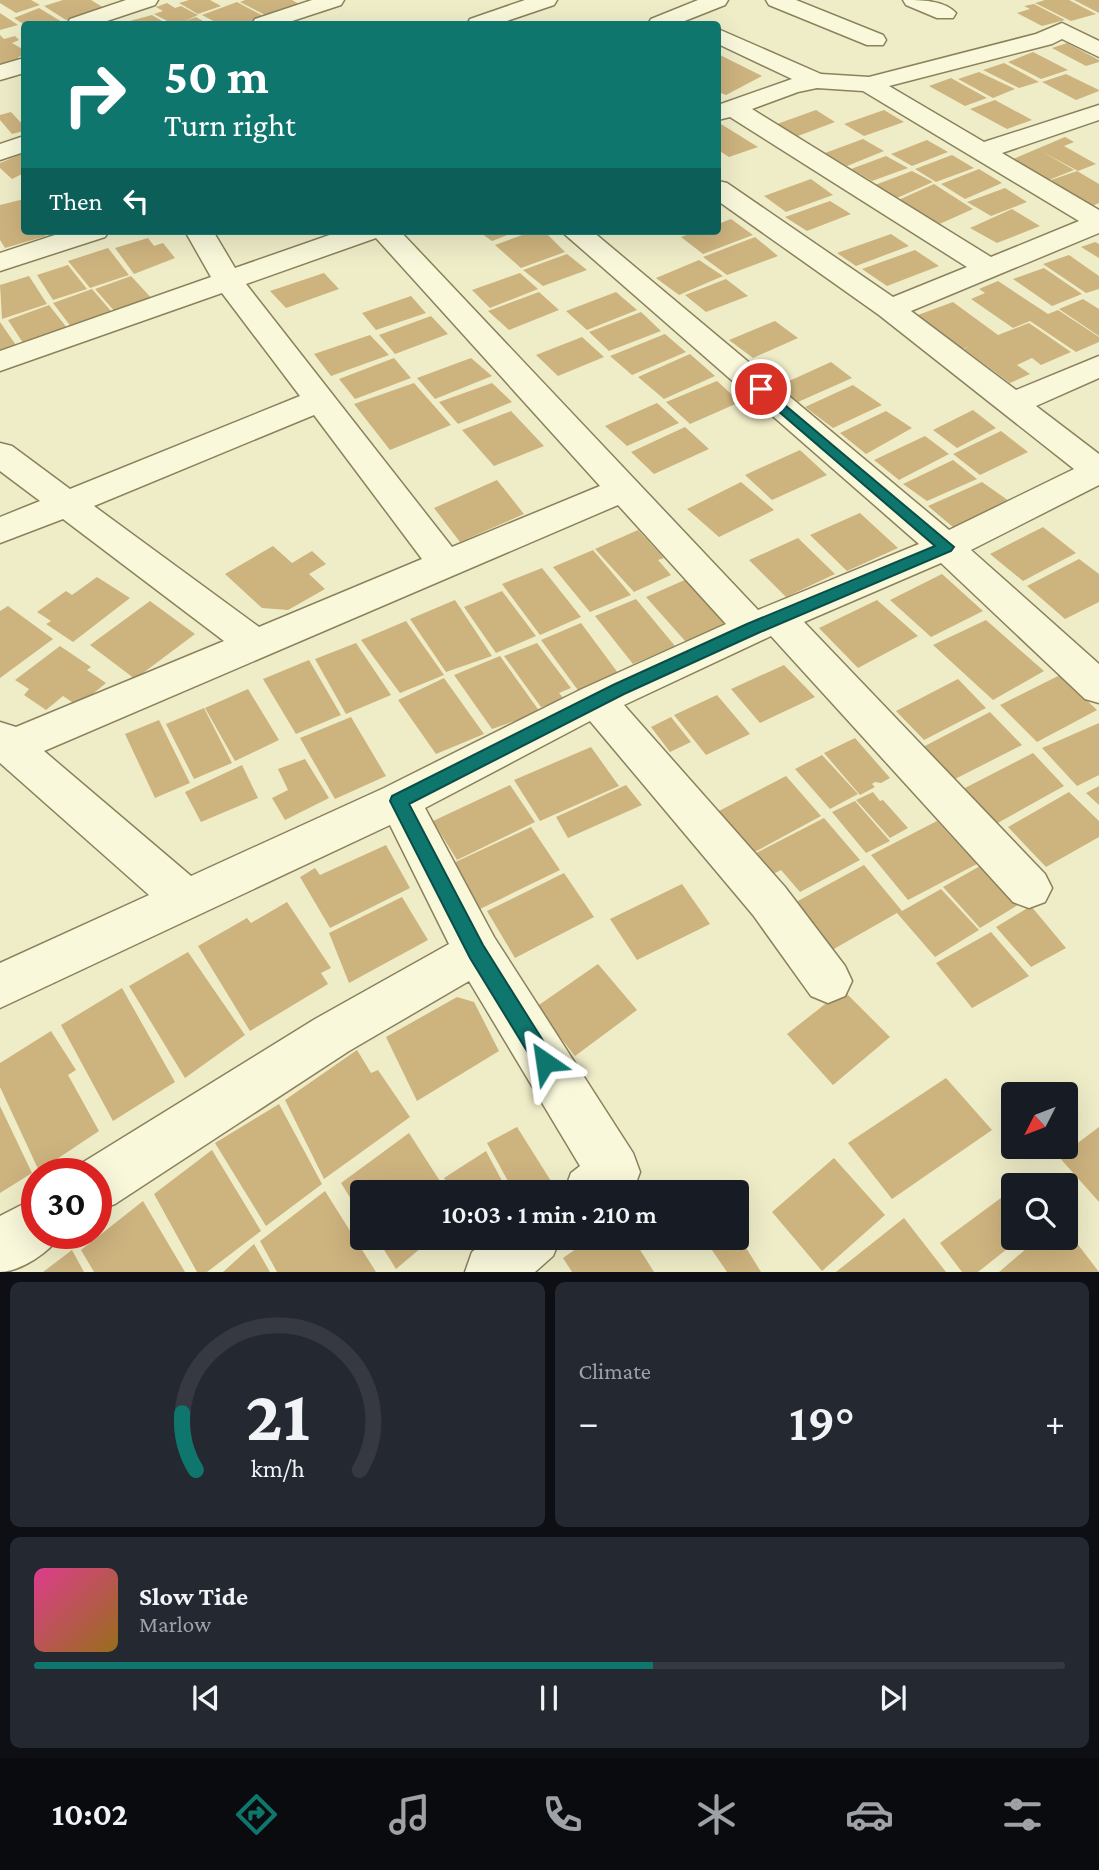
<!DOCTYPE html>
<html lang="en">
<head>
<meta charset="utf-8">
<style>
	body { margin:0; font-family:"Crimson Pro",serif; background:#242831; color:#f1f3f6; height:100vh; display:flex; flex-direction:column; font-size:26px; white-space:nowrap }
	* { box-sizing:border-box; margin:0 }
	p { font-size:23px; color:#9ea1a6 }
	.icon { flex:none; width:38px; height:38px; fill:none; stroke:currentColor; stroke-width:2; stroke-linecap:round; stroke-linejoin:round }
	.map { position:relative; height:1272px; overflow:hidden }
	.drawer { display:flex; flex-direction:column; gap:10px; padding:10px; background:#0d0f14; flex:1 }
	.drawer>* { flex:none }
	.guide { position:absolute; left:21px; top:21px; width:700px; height:214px; border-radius:7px; box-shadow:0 7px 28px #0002; background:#0f766e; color:#fff; overflow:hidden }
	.needle { width:46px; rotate:228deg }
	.buttons { position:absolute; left:1001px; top:1082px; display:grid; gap:14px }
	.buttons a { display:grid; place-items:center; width:77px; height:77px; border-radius:7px; background:#171b24; box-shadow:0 7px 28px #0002; font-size:35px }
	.speed { position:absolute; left:21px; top:1158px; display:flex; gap:14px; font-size:35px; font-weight:700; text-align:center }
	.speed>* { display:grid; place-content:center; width:91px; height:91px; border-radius:50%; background:#171b24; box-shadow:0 7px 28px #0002; line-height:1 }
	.speed .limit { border:10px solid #d22; background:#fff; color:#111 }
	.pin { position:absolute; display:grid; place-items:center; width:60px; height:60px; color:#fff; margin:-30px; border:4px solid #fff; border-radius:50%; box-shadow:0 2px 7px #0007 }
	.me { position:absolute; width:77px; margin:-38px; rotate:328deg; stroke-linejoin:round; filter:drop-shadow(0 0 5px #0008) }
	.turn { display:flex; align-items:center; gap:24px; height:147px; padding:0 28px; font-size:32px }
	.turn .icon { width:91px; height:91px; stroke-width:2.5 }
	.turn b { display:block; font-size:49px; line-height:60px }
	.then { display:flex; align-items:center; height:66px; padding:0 28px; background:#0003; gap:14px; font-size:26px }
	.big { font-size:52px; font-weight:600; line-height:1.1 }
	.drawer .tile { flex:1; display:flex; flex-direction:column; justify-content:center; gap:10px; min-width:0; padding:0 24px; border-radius:10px; background:#242831 }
	.drawer .dial { align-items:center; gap:0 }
	.dial svg { height:182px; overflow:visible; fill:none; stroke:#363941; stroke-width:7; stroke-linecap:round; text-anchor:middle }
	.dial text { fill:#f1f3f6; stroke:none }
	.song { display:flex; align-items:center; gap:21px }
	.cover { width:84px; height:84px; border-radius:10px; background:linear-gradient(135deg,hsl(330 70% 55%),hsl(40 70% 35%)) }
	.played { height:7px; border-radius:4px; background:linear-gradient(90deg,#0f766e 60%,#363941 60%) }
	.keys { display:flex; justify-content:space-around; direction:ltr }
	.heat { display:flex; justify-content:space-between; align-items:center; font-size:38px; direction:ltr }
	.drawer .tiles { flex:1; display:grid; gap:10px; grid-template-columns:1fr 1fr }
	.tile:last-child { grid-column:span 2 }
	.trip { position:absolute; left:350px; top:1180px; width:399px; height:70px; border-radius:7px; background:#171b24; box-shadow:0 7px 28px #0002; font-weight:600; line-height:70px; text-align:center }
	.dock { display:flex; height:112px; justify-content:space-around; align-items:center; background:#090b0e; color:#9ea1a6 }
	.dock .icon { width:49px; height:49px }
	.dock .current { color:#0f766e }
	.dock b { font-size:32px; color:#f1f3f6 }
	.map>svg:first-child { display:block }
	.building { fill:#cdb37e }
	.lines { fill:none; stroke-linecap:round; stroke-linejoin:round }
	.street-casing { stroke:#8b815c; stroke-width:3 }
	.street { fill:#f9f8db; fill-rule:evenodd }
	.route { fill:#0f766e; stroke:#0a4d48; stroke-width:2 }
</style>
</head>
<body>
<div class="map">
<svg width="1099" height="1272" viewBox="0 0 1099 1272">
	<rect width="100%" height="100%" fill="#efedc8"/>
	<path class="building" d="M0,0h31l9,5 -24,8 -16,-10z
		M63,0h28l13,8 -38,12 -22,-14z
		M189,0h21l11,6 -23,8 -19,-11z
		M245,0h47l7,4 -32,12 -27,-14z
		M1045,0h24l27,14 -25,7 -36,-18z
		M1074,0h25v13z
		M237,2l28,15 -20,7h-26l-17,-9z
		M167,3l8,5 6,-2 17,9 -13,6 11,-4 12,7h-35l-19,-10 9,-3 -7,-4z
		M1034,4l31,16 -23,6 -25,-13 13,-4 -6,-3z
		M39,8l23,14 -39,2 -9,-6z
		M0,13l18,12 -18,5z
		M152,15l15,9h-37l-4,-2z
		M0,35l4,4 11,-3 4,4 -7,3 12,7 -2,6 -4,1 1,2 -19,5z
		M1067,43l32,17v2l-13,4 -34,-18z
		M1033,52l35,18 -27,9 -33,-17z
		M718,54l44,22 -36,19 -8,-3z
		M1004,63l35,19 -20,6 -36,-18z
		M979,72l36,17 -22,9 -35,-19z
		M1066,74l33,16v1l-23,9 -34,-18z
		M951,78l36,20 -22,8 -36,-20z
		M995,100l37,20 -25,9 -37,-20z
		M816,110l19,12 -37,14 -21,-12z
		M884,110l20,12 -40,14 -20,-12z
		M11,112l13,14v5l-12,3 -12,-14v-5z
		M721,124l37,23 -29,10 -11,-7v-25z
		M1065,137l9,5 -10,4 32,18 -18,7 -37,-20 33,19 -25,10 -36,-21z
		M863,139l21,12 -37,15 -22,-13z
		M927,140l21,12 -36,14 -21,-12z
		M24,153v20l-12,6 -12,-11v-5z
		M952,155l22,13 -38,14 -21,-13z
		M886,156l22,12 -36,13 -21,-12z
		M979,169l23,14 -37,16 -24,-15z
		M912,171l21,11 -36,16 -22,-13z
		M1077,171l22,13v19l-9,4 -39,-27z
		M811,179l22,16 -47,17 -22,-16z
		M934,184l39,25 -38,17 -41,-24z
		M1005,188l22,14 -36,14 -24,-14z
		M24,199v32h19l3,5 -41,12 -5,-8v-35z
		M830,201l21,13 -44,17 -22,-14z
		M1012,209l28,17 -43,17 -27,-15z
		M731,219l22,16 -50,19 -22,-17 17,-6h20v-7z
		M478,231h40l-26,10z
		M533,231h11l21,21 -44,16 -26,-23z
		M891,234l18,12 -53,20 -19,-13z
		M755,237l23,19 -51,19 -24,-18z
		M148,238l6,8 9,-3 12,15 -41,16 -19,-26z
		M1095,242l4,2v14l-18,-11z
		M108,248l21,27 -39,13 -22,-27z
		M915,250l24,16 -52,20 -25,-17z
		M567,254l20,16 -44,16 -20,-16z
		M1069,255l30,21v13l-13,4 -43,-29z
		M699,260l24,16 -44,19 -23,-17z
		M68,265l19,24 -34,11 -16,-25z
		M1044,268l38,26 -30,12 -39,-27z
		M324,273l15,16 -53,19 -16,-17z
		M520,273l18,16 -48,19 -18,-18z
		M29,276l18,28 -45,15 -2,-34z
		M131,276l23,25 -38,12 -21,-24z
		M726,279l22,17 -42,16 -21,-17z
		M998,281l50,33 10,-4 41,27v5l-23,10 -46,-31 -17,7 -42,-29 14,-6 -6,-4z
		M92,289l25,29 -42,14 -22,-29z
		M539,292l20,18 -50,20 -21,-19z
		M616,292l21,18 -50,20 -21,-19z
		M411,296l15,17 -50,17 -14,-17z
		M1083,299l16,10v27l-40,-27z
		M953,302l45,33 31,-12 42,29 -30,13 -9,-7 -15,7 13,9 -20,9 -46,-34 7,-4 -8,4 -45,-34z
		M49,305l22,28 -44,16 -19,-29z
		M641,312l20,19 -52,20 -20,-19z
		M431,316l17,18 -53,20 -16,-19z
		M775,321l23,17 -45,20 -24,-18z
		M0,322l20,29 -20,7z
		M665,334l21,18 -54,23 -22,-19z
		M370,335l19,20 -58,21 -17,-22z
		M582,337l22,20 -46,19 -22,-21z
		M690,354l25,22 -51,23 -26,-22z
		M394,358l17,20 -56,21 -16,-20z
		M471,358l21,18 -57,23 -18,-21z
		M831,362l21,16 -54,24 -20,-16z
		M717,381l23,21 -50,22 -24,-22z
		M414,383l37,42 -61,25 -36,-46z
		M492,383l20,19 -54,22 -19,-22z
		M853,385l29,20 -49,23 -28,-21z
		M657,403l22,20 -52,23 -22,-20z
		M973,410l23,18 -39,20 -24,-18z
		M511,411l33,35 -50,20 -32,-36z
		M886,411l26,17 -46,26 -26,-21z
		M685,427l24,22 -55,25 -23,-22z
		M1001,431l27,21 -48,23 -27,-21z
		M925,436l24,18 -50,26 -25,-20z
		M800,450l27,25 -55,25 -27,-25z
		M953,460l24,19 -50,22 -24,-17z
		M497,480l27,34 -64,28 -26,-34z
		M741,482l33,28 -55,27 -32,-28z
		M982,482l27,19 -55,27 -26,-22z
		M860,513l38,35 -51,23 -37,-36z
		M1043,527l33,26 -53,28 -33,-27z
		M638,530l26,28 -6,2 13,15 -37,17 -39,-43z
		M798,538l37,36 -49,23 -37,-37z
		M273,546l19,17 20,-12 14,13 -17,10 16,15 -37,21 -26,-2 -37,-34z
		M593,550l38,45 -41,17 -37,-45z
		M1079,559l20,15v28l-34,17 -38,-33z
		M542,568l39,49 -41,18 -38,-51z
		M942,574l41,37 -52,26 -41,-37z
		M97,577l33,21 -57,44 -27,-18 5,-3 -14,-9 29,-21 6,4z
		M687,579l40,44 -41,19 -40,-45z
		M502,591l34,45 -40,17 -32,-46z
		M636,599l39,47 -42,18 -38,-48z
		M455,600l37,56 -46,16 -36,-53z
		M877,600l41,36 -60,32 -39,-40z
		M150,601l45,33 -60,45 -45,-34z
		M8,606l45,33 -53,39v-67z
		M986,620l58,51 -51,29 -60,-55z
		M406,621l38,54 -44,18 -39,-53z
		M581,623l40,54 -41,16 -39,-53z
		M356,643l35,52 -45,19 -31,-55z
		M537,643l34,45 -12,5 7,8 -25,6 -37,-51z
		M60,646l31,21 -4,3 19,13 -28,23 -15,-10 -17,14 -22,-15 5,-6 -14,-9z
		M500,656l40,56 -48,17 -38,-54z
		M309,660l32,55 -45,19 -33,-55z
		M784,665l31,32 -55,26 -29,-34z
		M1060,675l37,35 -60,32 -37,-37z
		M444,678l40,56 -48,20 -38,-54z
		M958,679l28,29 -62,32 -28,-29z
		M248,689l31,51 -44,21 -30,-53z
		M717,695l33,39 -44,21 -32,-40z
		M204,708l28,55 -38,16 -28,-55z
		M990,712l32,33 -67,34 -32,-32z
		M351,717l35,59 -51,23 -35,-61z
		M671,717l20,25 -21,10 -19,-25z
		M159,720l31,63 -35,15 -30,-64z
		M1099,723v52l-22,11 -35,-38z
		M855,738l35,40 -9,5 -6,-1 -3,2 3,3 -15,8 -36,-42z
		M591,747l28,39 -79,35 -26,-41z
		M1033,753l31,33 -70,39 -33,-35z
		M822,755l36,39 -28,15 -35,-40z
		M305,759l24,39 -44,22 -13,-22 16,-8 -10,-21z
		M242,765l16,33 -57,24 -16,-30z
		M786,776l35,40 -68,37 -34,-42z
		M510,785l25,37 -78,38 -24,-39z
		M626,785l16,20 -74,33 -12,-21z
		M1099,786v19l-13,-12z
		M873,792l7,9 3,-1 25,28 -18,10 -34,-38z
		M1069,792l30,29v16l-53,30 -38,-40z
		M855,801l35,40 -24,12 -34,-41z
		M824,818l36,42 -60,32 -19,-22 -8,4 -17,-21z
		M937,821l40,43 -69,36 -37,-45z
		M531,827l29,43 -82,40 -27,-46z
		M386,845l24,43 -80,40 -30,-51 15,-9 5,7z
		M864,865l38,46 39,-22 38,41 -44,27 -38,-44 -72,41 -29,-52z
		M980,866l38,39 -38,23 -37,-41z
		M564,873l30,44 -79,41 -28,-47z
		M682,884l28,40 -73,36 -27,-41z
		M402,897l26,43 -79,43 -20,-50z
		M287,902l44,66 -10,5 7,11 -78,47 -52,-85 49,-28 4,5z
		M1031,906l35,42 -35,19 -35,-40z
		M991,932l38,44 -57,32 -36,-45z
		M188,952l57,83 -60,43 -56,-92z
		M598,964l39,46 -62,46 -39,-49z
		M122,988l53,94 -62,39 -52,-96z
		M843,990l47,47 -57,48 -46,-51z
		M457,997l17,5 25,49 -82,50 -31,-64z
		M51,1031l25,39 -8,5 31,56 -60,40 -39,-84v-24z
		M357,1050l14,23 7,-3 32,47 -86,62 -39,-79z
		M946,1078l46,52 -100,69 -44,-56z
		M279,1104l43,80 -56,42 -51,-83z
		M0,1106l32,67 -32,20z
		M517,1127l34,54 -13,11h-24l-27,-49z
		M1099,1127v75l-40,-45z
		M409,1133l38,59h-85v25l-21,-34z
		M212,1150l49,81 -54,41h-10l-43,-78z
		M486,1151l22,41h-54l-10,-14z
		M834,1158l51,57 -63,56 -50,-59z
		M1013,1189v48h9l-44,35h-16l-22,-29z
		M325,1191l51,81h-99l-17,-31z
		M143,1201l42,71h-91l-13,-22z
		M904,1218l42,54h-110z
		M1066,1229l33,43h-100l41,-35h26z
		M737,1233l24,39h-34l-24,-35h34z
		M376,1237h58l-38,32z
		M593,1237h39l22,35h-82l-9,-14z
		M254,1244l16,28h-47z
		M72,1250l12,22h-41z"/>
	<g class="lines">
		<defs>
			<path id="street" d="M126,0h32l-3,5 -57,19h-31l3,-5z
				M312,0h32l-3,5 -58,19h-31l3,-5z
				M525,0h32l-3,5 -56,19h-31l3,-5z
				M698,0h30l-3,5 -48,19h-29l3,-5z
				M766,0h30l87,35 3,5 -3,5h-16l-98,-40z
				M903,0c18,0 41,0 53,13l-3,5h-16l-31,-13z
				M1062,23l37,18v16l-37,-18 -10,5 -163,42 95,56 115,-37v15l-97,33 97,57v23l-188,78 105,79 83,-34v22l-63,28 63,48v31l-128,65 128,114v39l-14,-4 -144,-136 -137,59 241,252 7,14 -7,14 -16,6 -16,-6 -242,-266 -147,69 161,182 60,79 7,15 -7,15 -17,7 -17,-7 -58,-81 -163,-194 -165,87 69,129 139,216 7,19 -7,19 -69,1 7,-19 9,-7 -111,-185 -120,70 -234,153 -19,7v-37h-22l3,-8 238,-147 134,-75 -59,-119 -390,183v-45l149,-68 -149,-132v-41l16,5 208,-86 -161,-122 -63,24v-26l40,-16 -40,-30v-28l12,3 58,43 230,-93 -78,-103 -222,78v-20l211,-74 -26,-46h28l22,37 106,-37h59l358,379 161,-66 -358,-313h31l357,299 125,-61 -195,-154 -161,-114v-20l9,2 166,114 74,-30 -237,-150 -12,3v-15l74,-26 -74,-35v-15l103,45 48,3 167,-43zM817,88l46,3 216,130 -88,36 -239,-148 46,-17zM376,238l224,248 -148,61 -206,-263zM314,415l108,144 -163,68 -165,-121zM618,505l108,119 -144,65 -198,99 -193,88 -147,-125z
				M24,58v15l-24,7v-15z
				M24,136v16l-24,8v-16z
				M67,231h42l-4,6 -105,34v-18z
				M37,1197v37h23c-7,17 -41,38 -60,38v-56z
				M491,1237h70l-8,19 -18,16h-70l7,-20z"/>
		</defs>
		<use href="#street" class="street-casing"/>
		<use href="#street" class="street"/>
	</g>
	<path class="route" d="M761,385l193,162 -3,4 -193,82 -134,61 -215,110 74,141 69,110 3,7 -3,7 -7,3 -7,-3 -68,-111 -80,-157 2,-5 221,-111 134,-61 188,-78 -179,-154 -2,-3z"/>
</svg>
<div class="buttons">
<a><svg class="needle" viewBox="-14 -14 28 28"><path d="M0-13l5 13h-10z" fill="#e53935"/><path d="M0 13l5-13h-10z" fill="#9ea1a6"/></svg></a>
<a><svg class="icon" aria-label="search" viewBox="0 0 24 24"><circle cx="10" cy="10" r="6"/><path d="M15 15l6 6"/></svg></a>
</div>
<div class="speed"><div class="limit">30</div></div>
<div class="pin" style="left:761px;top:389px;background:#d93025"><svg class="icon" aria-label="arrive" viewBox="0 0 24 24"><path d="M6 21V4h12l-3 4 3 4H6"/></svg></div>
<svg class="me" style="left:545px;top:1062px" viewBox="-20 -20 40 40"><path d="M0-17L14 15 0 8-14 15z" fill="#0f766e" stroke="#fff" stroke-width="4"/></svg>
<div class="trip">10:03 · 1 min · 210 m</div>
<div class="guide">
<div class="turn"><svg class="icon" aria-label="right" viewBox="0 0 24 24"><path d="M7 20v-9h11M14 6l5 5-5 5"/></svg><div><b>50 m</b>Turn right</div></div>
<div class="then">Then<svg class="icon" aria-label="left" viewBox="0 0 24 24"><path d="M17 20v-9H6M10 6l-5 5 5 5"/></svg></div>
</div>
</div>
<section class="drawer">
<div class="tiles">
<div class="tile dial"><svg viewBox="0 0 100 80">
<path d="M14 69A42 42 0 1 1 86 69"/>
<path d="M14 69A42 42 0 0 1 8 44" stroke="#0f766e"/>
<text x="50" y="56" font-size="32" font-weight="700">21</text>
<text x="50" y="72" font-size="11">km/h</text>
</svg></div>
<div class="tile"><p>Climate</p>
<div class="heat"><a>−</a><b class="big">19°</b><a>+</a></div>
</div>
<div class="tile">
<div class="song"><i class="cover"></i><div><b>Slow Tide</b><p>Marlow</p></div></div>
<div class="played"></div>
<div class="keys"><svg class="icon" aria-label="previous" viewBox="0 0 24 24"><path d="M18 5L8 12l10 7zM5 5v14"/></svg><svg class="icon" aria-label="pause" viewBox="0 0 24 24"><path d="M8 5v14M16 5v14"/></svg><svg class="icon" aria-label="next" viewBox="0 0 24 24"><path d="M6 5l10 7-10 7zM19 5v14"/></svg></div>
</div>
</div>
</section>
<nav class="dock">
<b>10:02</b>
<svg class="icon current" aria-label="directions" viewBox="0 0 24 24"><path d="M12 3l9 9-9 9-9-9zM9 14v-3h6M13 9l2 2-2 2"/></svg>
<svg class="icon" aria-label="music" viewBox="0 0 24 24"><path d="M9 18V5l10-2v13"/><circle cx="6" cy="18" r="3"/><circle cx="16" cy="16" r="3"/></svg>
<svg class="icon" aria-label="phone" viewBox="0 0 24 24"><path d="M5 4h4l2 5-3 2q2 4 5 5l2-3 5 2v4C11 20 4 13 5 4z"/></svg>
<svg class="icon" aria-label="climate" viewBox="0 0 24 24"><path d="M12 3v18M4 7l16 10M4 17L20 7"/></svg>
<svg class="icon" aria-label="car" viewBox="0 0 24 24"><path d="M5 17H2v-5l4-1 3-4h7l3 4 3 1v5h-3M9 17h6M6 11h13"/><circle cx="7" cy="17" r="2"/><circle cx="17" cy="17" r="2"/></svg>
<svg class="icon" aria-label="filters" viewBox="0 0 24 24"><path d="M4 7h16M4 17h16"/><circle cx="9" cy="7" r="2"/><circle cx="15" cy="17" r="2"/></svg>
</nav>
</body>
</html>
